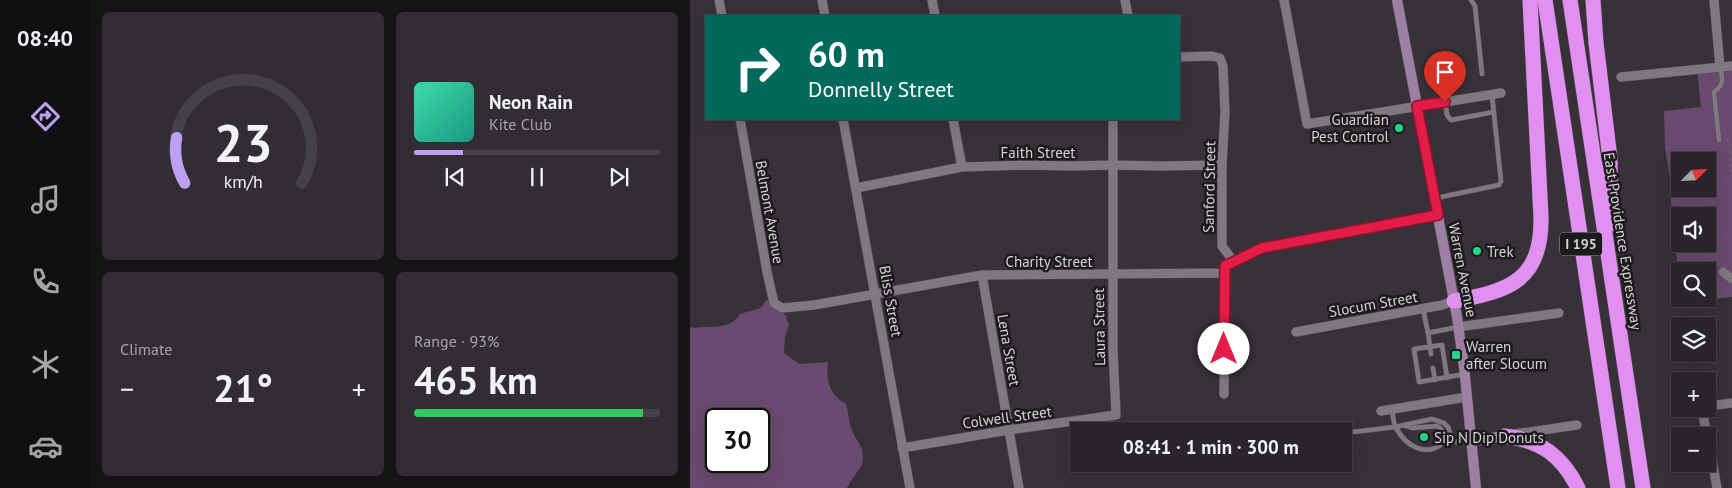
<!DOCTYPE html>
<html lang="en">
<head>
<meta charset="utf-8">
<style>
	body { margin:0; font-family:"PT Sans",sans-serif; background:#312d32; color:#f1f3f6; height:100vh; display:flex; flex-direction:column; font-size:19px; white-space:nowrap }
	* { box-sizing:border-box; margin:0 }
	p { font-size:16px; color:#a5a5a8 }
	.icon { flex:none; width:28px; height:28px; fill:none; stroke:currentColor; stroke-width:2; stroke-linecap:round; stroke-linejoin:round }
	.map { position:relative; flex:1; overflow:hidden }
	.details { display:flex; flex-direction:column; gap:12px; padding:12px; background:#171417; width:600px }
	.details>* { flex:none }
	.top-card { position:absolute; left:15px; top:15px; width:475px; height:105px; border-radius:0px; box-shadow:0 5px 20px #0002,0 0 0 1px #454247; background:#00695c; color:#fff; overflow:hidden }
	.needle { width:32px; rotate:66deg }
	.fabs { position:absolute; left:981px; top:152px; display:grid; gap:10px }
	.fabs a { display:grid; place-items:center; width:45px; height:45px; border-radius:0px; background:#29252a; box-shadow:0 5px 20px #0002,0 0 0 1px #454247; font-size:25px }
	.speed { position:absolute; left:15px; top:408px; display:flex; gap:10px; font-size:25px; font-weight:700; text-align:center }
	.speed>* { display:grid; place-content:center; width:65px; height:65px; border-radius:50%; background:#29252a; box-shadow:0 5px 20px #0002,0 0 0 1px #454247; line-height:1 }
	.speed .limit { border:2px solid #111; border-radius:8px; background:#fff; color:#111 }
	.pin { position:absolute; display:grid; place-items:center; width:42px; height:42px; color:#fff; margin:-51px -21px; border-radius:50% 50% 50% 0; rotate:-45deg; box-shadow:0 0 5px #0007 }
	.pin .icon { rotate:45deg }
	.me { position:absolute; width:55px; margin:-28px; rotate:0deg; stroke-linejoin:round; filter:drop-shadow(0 0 4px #0008) }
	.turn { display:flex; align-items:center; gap:18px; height:105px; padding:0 20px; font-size:22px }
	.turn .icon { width:65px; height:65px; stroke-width:2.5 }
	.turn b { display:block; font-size:35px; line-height:42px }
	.big { font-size:38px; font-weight:700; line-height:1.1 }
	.details .card { flex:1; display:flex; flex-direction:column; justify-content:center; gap:8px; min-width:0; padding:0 18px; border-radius:8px; background:#312d32 }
	.details .dial { align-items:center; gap:0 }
	.dial svg { height:130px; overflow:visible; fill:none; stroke:#454247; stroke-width:7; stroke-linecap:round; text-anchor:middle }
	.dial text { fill:#f1f3f6; stroke:none }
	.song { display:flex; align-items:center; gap:15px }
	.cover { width:60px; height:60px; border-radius:8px; background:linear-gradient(135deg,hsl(160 70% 55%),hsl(170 70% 35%)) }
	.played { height:5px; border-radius:2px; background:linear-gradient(90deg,#bca0f2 20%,#454247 20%) }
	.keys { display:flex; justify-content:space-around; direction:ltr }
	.heat { display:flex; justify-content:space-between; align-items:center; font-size:28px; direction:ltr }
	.charge { height:8px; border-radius:4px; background:linear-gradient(90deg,#34c759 93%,#454247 0) }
	.details .tiles { flex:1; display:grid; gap:12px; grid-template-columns:repeat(2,1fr) }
	.trip { position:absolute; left:380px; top:422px; width:282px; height:50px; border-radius:0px; background:#29252a; box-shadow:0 5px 20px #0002,0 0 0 1px #454247; font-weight:700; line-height:50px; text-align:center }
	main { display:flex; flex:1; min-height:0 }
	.dock { display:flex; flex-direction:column; width:90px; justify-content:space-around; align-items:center; background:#100f11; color:#a5a5a8 }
	.dock .icon { width:35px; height:35px }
	.dock .selected { color:#bca0f2 }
	.dock b { font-size:22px; color:#f1f3f6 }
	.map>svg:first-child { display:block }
	.green { fill:#6a4a70; fill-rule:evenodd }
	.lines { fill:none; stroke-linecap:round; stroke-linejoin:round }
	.service-casing { stroke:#524d53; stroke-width:5.5 }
	.minor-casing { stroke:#524d53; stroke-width:10 }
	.secondary-casing { stroke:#524d53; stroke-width:11 }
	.motorway-casing { stroke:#524d53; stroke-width:16 }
	.path { stroke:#676268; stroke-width:2; stroke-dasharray:4 2.5; stroke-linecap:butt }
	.service { stroke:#7f7880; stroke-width:4.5 }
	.minor { stroke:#7f7880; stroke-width:9 }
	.secondary { stroke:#9c7fa2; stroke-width:10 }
	.motorway { stroke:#e190f1; stroke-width:15 }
	.route-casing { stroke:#92132f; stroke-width:12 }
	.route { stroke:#e11d48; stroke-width:9 }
	.poi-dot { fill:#1fd887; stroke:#1d1a1d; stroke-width:2 }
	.labels { text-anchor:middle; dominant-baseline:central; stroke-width:5; stroke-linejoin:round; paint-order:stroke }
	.shield { fill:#1d1a1d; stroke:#9f9ca0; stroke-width:1 }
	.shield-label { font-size:14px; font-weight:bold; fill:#d7d4d8 }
	.poi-label { font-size:15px; fill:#d7d4d8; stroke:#1d1a1d; text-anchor:start }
	.street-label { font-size:15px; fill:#d7d4d8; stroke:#1d1a1d }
</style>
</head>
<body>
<main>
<nav class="dock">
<b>08:40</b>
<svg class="icon selected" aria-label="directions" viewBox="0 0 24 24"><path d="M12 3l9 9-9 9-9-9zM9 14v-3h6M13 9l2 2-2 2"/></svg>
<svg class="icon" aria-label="music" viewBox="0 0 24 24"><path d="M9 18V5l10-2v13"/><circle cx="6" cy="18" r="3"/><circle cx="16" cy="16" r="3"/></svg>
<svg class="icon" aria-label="phone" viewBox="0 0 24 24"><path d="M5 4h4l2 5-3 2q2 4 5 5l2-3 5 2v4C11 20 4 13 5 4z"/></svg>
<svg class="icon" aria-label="climate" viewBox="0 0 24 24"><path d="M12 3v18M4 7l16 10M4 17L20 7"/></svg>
<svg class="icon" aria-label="car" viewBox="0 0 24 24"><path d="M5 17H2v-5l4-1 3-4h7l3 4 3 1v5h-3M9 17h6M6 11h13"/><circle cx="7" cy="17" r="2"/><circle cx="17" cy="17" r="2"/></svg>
</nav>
<section class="details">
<div class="tiles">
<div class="card dial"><svg viewBox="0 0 100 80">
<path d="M14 69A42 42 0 1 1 86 69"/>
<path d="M14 69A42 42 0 0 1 9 41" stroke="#bca0f2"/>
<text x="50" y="56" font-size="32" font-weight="700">23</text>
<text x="50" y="72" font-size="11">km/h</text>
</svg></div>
<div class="card">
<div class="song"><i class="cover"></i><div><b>Neon Rain</b><p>Kite Club</p></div></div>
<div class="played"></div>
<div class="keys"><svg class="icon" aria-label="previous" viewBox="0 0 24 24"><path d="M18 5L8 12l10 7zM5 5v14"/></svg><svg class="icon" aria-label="pause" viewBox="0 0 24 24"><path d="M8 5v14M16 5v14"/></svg><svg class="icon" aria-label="next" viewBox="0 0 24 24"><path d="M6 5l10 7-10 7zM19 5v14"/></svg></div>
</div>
<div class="card"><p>Climate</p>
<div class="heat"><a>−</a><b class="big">21°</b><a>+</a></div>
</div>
<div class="card"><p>Range · 93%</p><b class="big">465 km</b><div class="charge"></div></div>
</div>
</section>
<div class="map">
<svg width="1042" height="488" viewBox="0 0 1042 488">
	<rect width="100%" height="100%" fill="#373138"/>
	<path class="green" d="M1042,65v232l-49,5 -1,-3h26v-28h-28v21l-9,-90 -1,-23 -5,-31 -1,-37 37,-4 -4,-38zM990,161h28v28h-28zM990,216h28v28h-28z
		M76,300l5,1 16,16 -1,1 3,6 -4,13 -1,16 15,11 29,-2c-2,18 1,33 18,42 2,7 3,16 5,23 4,15 15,18 11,37 0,2 -13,19 -15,24h-157v-161l5,1c17,-3 34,3 45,-14l21,-6zM26,419h43v42h-43z"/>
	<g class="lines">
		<defs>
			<path id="service" d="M781,0l4,6 7,68
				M755,102l2,13 4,5 43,-8
				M1029,140l-5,-48c10,-6 9,-15 6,-25
				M746,198l63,-13 2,-4 -9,-86
				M733,309l5,24 30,-6
				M738,333l3,21
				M743,368l2,12
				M757,378l-5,-33 -28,4 5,33 46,-8
				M702,409c1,6 1,14 4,19 24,42 65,13 41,-2l-24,2 -10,-3
				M654,433l51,-6 37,-8 12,4 4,4 4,12 4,3 14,-1"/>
			<path id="minor" d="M29,0l3,16
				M132,0l3,16
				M242,0l3,16
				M435,0l3,16
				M594,0l23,124 194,-31
				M1024,0l6,67
				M489,57l33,-1 8,2 3,8 2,46 -3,53v81l12,16
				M931,77l111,-11
				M50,119l27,153 7,31 8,5 32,-3 168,-30 242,-2
				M153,119l67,369
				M263,119l9,48
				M166,188l106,-21 60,-2 50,1 41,-1 47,1 62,-1
				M1033,272l9,7
				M292,275l37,213
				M768,327l101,-14
				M606,332l146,-27 12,-4
				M534,394l1,-128 38,-18 175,-33
				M1018,406l24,-3
				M1012,409l5,27
				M691,411l86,-14
				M825,434l62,-9
				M1018,437l9,51
				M212,448l107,-18 107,-15 -3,-64v-232"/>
			<path id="secondary" d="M707,0l60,317 7,50 12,121
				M781,441l33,-5"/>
			<path id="motorway" d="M855,0l73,488
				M880,0l73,488
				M903,0l3,43 14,116 1,65
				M764,301c55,-10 88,-20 87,-84l-11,-217
				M814,436c37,4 58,20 74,52"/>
		</defs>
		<use href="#service" class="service-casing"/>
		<use href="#minor" class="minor-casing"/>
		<use href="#secondary" class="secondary-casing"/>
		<use href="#motorway" class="motorway-casing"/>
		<path class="path" d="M1036,140h3l3,36"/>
		<use href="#service" class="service"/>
		<use href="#minor" class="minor"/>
		<use href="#secondary" class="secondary"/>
		<use href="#motorway" class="motorway"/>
	</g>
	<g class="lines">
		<defs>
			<path id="route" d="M534,349l1,-83 37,-18 176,-33 -21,-109 28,-4"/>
		</defs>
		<use href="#route" class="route-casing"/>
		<use href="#route" class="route"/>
	</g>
	<g class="poi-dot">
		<circle cx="709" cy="128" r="5"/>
		<circle cx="787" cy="251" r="5"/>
		<rect x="761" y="350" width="10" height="10" rx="2.5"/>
		<circle cx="734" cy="437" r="5"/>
	</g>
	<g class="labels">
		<rect class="shield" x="870" y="232.5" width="42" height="23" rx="4"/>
		<g class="shield-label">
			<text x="891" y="244">I 195</text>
		</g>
		<g class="poi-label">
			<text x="699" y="119" text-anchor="end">Guardian<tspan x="699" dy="17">Pest Control</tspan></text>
			<text x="797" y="251">Trek</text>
			<text x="776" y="346">Warren<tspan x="776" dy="17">after Slocum</tspan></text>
			<text x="744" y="437">Sip N Dip Donuts</text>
		</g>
		<g class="street-label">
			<text x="348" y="152">Faith Street</text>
			<text transform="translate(519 187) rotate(-89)">Sanford Street</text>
			<text transform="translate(80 212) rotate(80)">Belmont Avenue</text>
			<text transform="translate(933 241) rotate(81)">East Providence Expressway</text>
			<text x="359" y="261">Charity Street</text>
			<text transform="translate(773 270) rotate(79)">Warren Avenue</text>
			<text transform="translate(201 301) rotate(80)">Bliss Street</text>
			<text transform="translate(683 304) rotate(-10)">Slocum Street</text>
			<text transform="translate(409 327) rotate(-91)">Laura Street</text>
			<text transform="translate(319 350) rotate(80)">Lena Street</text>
			<text transform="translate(317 417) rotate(-8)">Colwell Street</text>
		</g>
	</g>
</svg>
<div class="fabs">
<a><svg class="needle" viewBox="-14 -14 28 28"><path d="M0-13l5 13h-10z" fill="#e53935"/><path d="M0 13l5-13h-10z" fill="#a5a5a8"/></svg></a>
<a><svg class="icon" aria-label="sound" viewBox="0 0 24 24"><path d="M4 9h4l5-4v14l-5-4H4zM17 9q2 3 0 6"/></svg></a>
<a><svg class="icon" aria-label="search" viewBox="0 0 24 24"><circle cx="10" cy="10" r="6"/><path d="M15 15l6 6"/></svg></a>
<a><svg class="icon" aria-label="layers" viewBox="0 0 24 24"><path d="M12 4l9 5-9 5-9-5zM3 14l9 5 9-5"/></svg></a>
<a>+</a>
<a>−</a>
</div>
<div class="speed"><div class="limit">30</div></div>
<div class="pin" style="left:755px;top:102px;background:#d93025"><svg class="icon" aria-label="arrive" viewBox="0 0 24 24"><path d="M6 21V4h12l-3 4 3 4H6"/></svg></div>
<svg class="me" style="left:534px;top:349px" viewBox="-20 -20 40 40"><circle r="19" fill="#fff"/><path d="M0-13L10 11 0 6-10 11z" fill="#e11d48"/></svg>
<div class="trip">08:41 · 1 min · 300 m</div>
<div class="top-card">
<div class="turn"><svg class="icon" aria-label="right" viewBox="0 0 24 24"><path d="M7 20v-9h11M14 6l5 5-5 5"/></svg><div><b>60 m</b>Donnelly Street</div></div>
</div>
</div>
</main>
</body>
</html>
